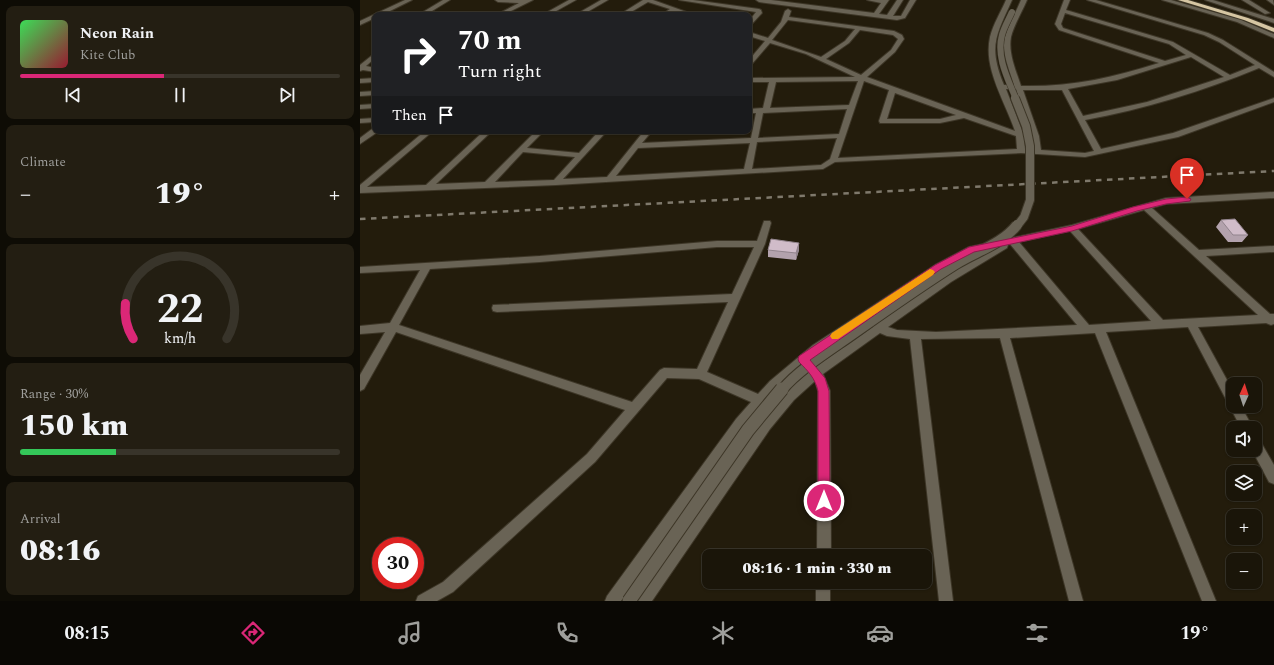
<!DOCTYPE html>
<html lang="en">
<head>
<meta charset="utf-8">
<style>
	body { margin:0; font-family:Spectral,serif; background:#231e12; color:#f1f3f6; height:100vh; display:flex; flex-direction:column; font-size:15px; white-space:nowrap }
	* { box-sizing:border-box; margin:0 }
	p { font-size:13px; color:#9f9f9c }
	.icon { flex:none; width:22px; height:22px; fill:none; stroke:currentColor; stroke-width:2; stroke-linecap:round; stroke-linejoin:round }
	.map { position:relative; flex:1; overflow:hidden }
	.panel { display:flex; flex-direction:column; gap:6px; padding:6px; background:#0e0c05; width:360px }
	.panel>* { flex:none }
	.banner { position:absolute; left:12px; top:12px; width:380px; height:122px; border-radius:8px; box-shadow:0 1px 3px #0004,0 0 0 1px #38342a; background:#202124; color:#fff; overflow:hidden }
	.needle { width:26px; rotate:3deg }
	.buttons { position:absolute; left:866px; top:377px; display:grid; gap:8px }
	.buttons a { display:grid; place-items:center; width:36px; height:36px; border-radius:8px; background:#1a1509; box-shadow:0 1px 3px #0004,0 0 0 1px #38342a; font-size:20px }
	.speed { position:absolute; left:12px; top:537px; display:flex; gap:8px; font-size:20px; font-weight:700; text-align:center }
	.speed>* { display:grid; place-content:center; width:52px; height:52px; border-radius:50%; background:#1a1509; box-shadow:0 1px 3px #0004,0 0 0 1px #38342a; line-height:1 }
	.speed .limit { border:6px solid #d22; background:#fff; color:#111 }
	.pin { position:absolute; display:grid; place-items:center; width:34px; height:34px; color:#fff; margin:-41px -17px; border-radius:50% 50% 50% 0; rotate:-45deg; box-shadow:0 0 4px #0007 }
	.pin .icon { rotate:45deg }
	.me { position:absolute; width:44px; margin:-22px; rotate:0deg; stroke-linejoin:round; filter:drop-shadow(0 0 3px #0008) }
	.turn { display:flex; align-items:center; gap:14px; height:84px; padding:0 20px; font-size:18px }
	.turn .icon { width:52px; height:52px; stroke-width:2.5 }
	.turn b { display:block; font-size:28px; line-height:34px }
	.then { display:flex; align-items:center; height:38px; padding:0 20px; background:#0003; gap:8px; font-size:15px }
	.big { font-size:30px; font-weight:800; line-height:1.1 }
	.panel .tile { flex:1; display:flex; flex-direction:column; justify-content:center; gap:6px; min-width:0; padding:0 14px; border-radius:8px; background:#231e12 }
	.panel .dial { align-items:center; gap:0 }
	.dial svg { height:104px; overflow:visible; fill:none; stroke:#38342a; stroke-width:7; stroke-linecap:round; text-anchor:middle }
	.dial text { fill:#f1f3f6; stroke:none }
	.song { display:flex; align-items:center; gap:12px }
	.cover { width:48px; height:48px; border-radius:6px; background:linear-gradient(135deg,hsl(130 70% 55%),hsl(350 70% 35%)) }
	.played { height:4px; border-radius:2px; background:linear-gradient(90deg,#db2777 45%,#38342a 45%) }
	.keys { display:flex; justify-content:space-around; direction:ltr }
	.heat { display:flex; justify-content:space-between; align-items:center; font-size:22px; direction:ltr }
	.charge { height:6px; border-radius:3px; background:linear-gradient(90deg,#34c759 30%,#38342a 0) }
	.trip { position:absolute; left:342px; top:549px; width:230px; height:40px; border-radius:8px; background:#1a1509; box-shadow:0 1px 3px #0004,0 0 0 1px #38342a; font-weight:800; line-height:40px; text-align:center }
	.dock { display:flex; height:64px; justify-content:space-around; align-items:center; background:#0a0804; color:#9f9f9c }
	.dock .icon { width:28px; height:28px }
	.dock .active { color:#db2777 }
	.dock b { font-size:18px; color:#f1f3f6 }
	main { display:flex; flex:1; min-height:0 }
	.map>svg:first-child { display:block }
	.lines { fill:none; stroke-linecap:round; stroke-linejoin:round }
	.minor-casing { stroke:#3d3627; stroke-width:2 }
	.highway-casing { stroke:#3d3627; stroke-width:2 }
	.minor { fill:#696355; fill-rule:evenodd }
	.highway { fill:#d6c6a3; fill-rule:evenodd }
	.rail { stroke:#7f796c; stroke-width:2.5; stroke-dasharray:5.5 5.5; stroke-linecap:butt }
	.minor-bridge-far3-casing { stroke:#3d3627; stroke-width:7; stroke-linecap:butt }
	.minor-bridge-far2-casing { stroke:#3d3627; stroke-width:10; stroke-linecap:butt }
	.minor-bridge-far1-casing { stroke:#3d3627; stroke-width:12; stroke-linecap:butt }
	.minor-bridge-casing { stroke:#3d3627; stroke-width:15; stroke-linecap:butt }
	.minor-bridge-far3 { stroke:#696355; stroke-width:6 }
	.minor-bridge-far2 { stroke:#696355; stroke-width:8 }
	.minor-bridge-far1 { stroke:#696355; stroke-width:10 }
	.minor-bridge { stroke:#696355; stroke-width:13 }
	.wall { fill:#b3a2ad }
	.shaded-wall { fill:#92848d }
	.building { fill:#d0bcc9; stroke:#92848d }
	.route { fill:#db2777; stroke:#8e194d }
	.slow { fill:#f59e0b }
</style>
</head>
<body>
<main>
<section class="panel">
<div class="tile">
<div class="song"><i class="cover"></i><div><b>Neon Rain</b><p>Kite Club</p></div></div>
<div class="played"></div>
<div class="keys"><svg class="icon" aria-label="previous" viewBox="0 0 24 24"><path d="M18 5L8 12l10 7zM5 5v14"/></svg><svg class="icon" aria-label="pause" viewBox="0 0 24 24"><path d="M8 5v14M16 5v14"/></svg><svg class="icon" aria-label="next" viewBox="0 0 24 24"><path d="M6 5l10 7-10 7zM19 5v14"/></svg></div>
</div>
<div class="tile"><p>Climate</p>
<div class="heat"><a>−</a><b class="big">19°</b><a>+</a></div>
</div>
<div class="tile dial"><svg viewBox="0 0 100 80">
<path d="M14 69A42 42 0 1 1 86 69"/>
<path d="M14 69A42 42 0 0 1 8 42" stroke="#db2777"/>
<text x="50" y="56" font-size="32" font-weight="700">22</text>
<text x="50" y="72" font-size="11">km/h</text>
</svg></div>
<div class="tile"><p>Range · 30%</p><b class="big">150 km</b><div class="charge"></div></div>
<div class="tile"><p>Arrival</p><b class="big">08:16</b></div>
</section>
<div class="map">
<svg width="914" height="601" viewBox="0 0 914 601">
	<rect width="100%" height="100%" fill="#231c0c"/>
	<g class="lines">
		<defs>
			<path id="minor" d="M45,0h7l-30,15h-7v3l-15,7v-4z
				M83,0h7l-18,11 14,4 -19,-1 -9,1z
				M135,0h38l-30,15h-7l23,-12 -21,-1z
				M209,0h7l-27,15h-7z
				M241,0h7l-26,15h-7z
				M283,0h10l42,15h-8l-12,-4 -7,4h-7l9,-6 -22,-7 -22,13h-7z
				M319,0h14l66,9 2,1 1,3 -13,14v-6l7,-9z
				M396,0h15l103,13 7,-10 -14,-3h22l-10,14 8,1 10,-15h6l-10,16h8l9,-16h6l-11,18 -8,2 -138,-18z
				M646,0h6c-16,36 -24,46 -8,85h10c-4,-14 -13,-33 -9,-48 4,-12 11,-25 16,-37h6c-5,12 -13,25 -16,37 -3,16 5,34 10,49 50,1 91,-8 138,-23l-100,-33 -4,-6 9,-24h6l-4,10 107,32 57,33 25,-10 -36,-23 -15,-7 -117,-35h9l112,33 15,7 51,32v5l-15,-9c-56,23 -114,41 -174,52l16,29 72,-16 101,-35v4l-96,35 -93,20 -64,-4 -186,9 -12,7 -267,16 -196,8v-8l65,-54h8l-66,56 59,-2 58,-54h8l-56,53 49,-2 51,-51h8l-17,17 52,5 20,-22h8l-44,48 44,-2 37,-46h8l-10,12 109,-5 5,-25h-7v-4l14,-1 6,-26h-20v-4l106,-1 -49,-23 -36,-11 -19,22 -2,1v-6l16,-19 -16,-5v-4l19,6 13,-16 4,-11 3,-2 3,2 -2,6 105,14 8,4 2,4 -9,13 -28,25 148,54c-10,-30 -32,-62 -25,-94 3,-13 11,-25 16,-37zM705,13l104,31 17,11 -21,6 -102,-33 -2,-4zM428,20l67,9 -10,12 -24,16 -49,-17zM500,30l33,5 5,4 -7,11 -30,25 -35,-16 23,-16zM831,57l33,20 -77,25 -64,14 -15,-27 49,-9zM498,81l-9,24 -79,3 6,-26zM504,81l25,9 -10,31 1,2h60l24,-5 52,18 1,13 -179,9zM646,89h10l14,44h-7zM663,90h39l32,61 -9,2 -44,-3 -2,-14zM535,93l61,22 -16,4h-53zM487,109l-8,25 -81,4 5,-25zM664,137l7,1 2,11h-8zM477,138l-7,21 -9,6 -69,4 5,-27zM390,143l-6,26 -128,7 22,-28zM163,152l52,5 -21,23 -59,2z
				M802,0h9l70,20 33,14v4l-37,-16z
				M845,0h8l61,19v4z
				M882,0h7l21,13 -5,1z
				M907,0h6l1,5z
				M15,53v5l-9,8 9,2v4l-12,-2 -3,1v-6z
				M15,78v4l-15,1v-4z
				M15,91v4l-15,1v-4z
				M15,104v4l-15,1v-4z
				M15,118v4l-15,1v-4z
				M12,129h3v2h4l-19,13v-6z
				M914,192v6l-108,6 -14,4 47,42 75,-4v6l-68,4 64,58h4v10l-3,1 -5,-2 -68,4 35,64v15h8l12,22h-12l-53,-101 -82,5 110,269h-14l-107,-268 -85,5 73,263h-14l-69,-263 -79,1 32,262h-14l-29,-262 -23,-3 -7,-3 -57,41 7,17 1,165h-14l1,-165 -3,-10 -21,19 -24,29 -118,172h-16l2,-5 124,-175 24,-29 22,-19 -2,-4 2,-3 4,-2 5,2 56,-39 -3,-4 1,-3 4,-1 6,2 64,-45 49,-28 -20,4 -33,17 -120,82 -43,36 -9,11 2,4 -2,4 -4,1 -3,-1 -18,21 -123,174h-16l2,-5 129,-177 15,-17 -52,-23 -32,-1 -72,84 -142,130 -16,9h-21l2,-5 25,-14 144,-128 38,-44 -229,-78 -32,57 -4,2v-16l25,-43 -25,2v-8l30,-3 30,-53 -60,3v-6l180,-11 177,-15h40l7,-20h6l1,2 -6,21 -58,128 51,22 12,-13 43,-36 122,-80 34,-18 103,-22 94,-27zM784,210l114,105 -95,5 -85,-91zM710,231l81,90 -62,4 -70,-83zM650,244l67,81 -141,7 -39,-2 -9,-3 63,-45 56,-34 1,-3zM357,247h37l-22,47 -239,11 -1,3 1,3 4,1 231,-10 -31,67 -33,-1 -4,2 -28,32 -233,-77 31,-56 110,-7z
				M895,437l4,2 15,26v19l-5,-2 -17,-32h3z
				M456,582h14v19h-14z"/>
			<path id="highway" d="M818,0h10l60,18 26,10v4l-30,-12z"/>
		</defs>
		<use href="#minor" class="minor-casing"/>
		<use href="#highway" class="highway-casing"/>
		<use href="#minor" class="minor"/>
		<use href="#highway" class="highway"/>
		<path class="rail" d="M0,219l914,-48"/>
		<defs>
			<path id="minor-bridge-far3" d="M652,12c-3,7 -8,15 -10,23 -6,22 6,44 14,64"/>
			<path id="minor-bridge-far2" d="M655,98l11,28 4,20v54l-6,17 -7,9"/>
			<path id="minor-bridge-far1" d="M422,390c16,-20 50,-41 71,-56 34,-24 68,-48 103,-70 21,-13 46,-20 61,-39"/>
			<path id="minor-bridge" d="M269,601l119,-171 34,-41"/>
		</defs>
		<use href="#minor-bridge-far3" class="minor-bridge-far3-casing"/>
		<use href="#minor-bridge-far2" class="minor-bridge-far2-casing"/>
		<use href="#minor-bridge-far1" class="minor-bridge-far1-casing"/>
		<use href="#minor-bridge" class="minor-bridge-casing"/>
		<use href="#minor-bridge-far3" class="minor-bridge-far3"/>
		<use href="#minor-bridge-far2" class="minor-bridge-far2"/>
		<use href="#minor-bridge-far1" class="minor-bridge-far1"/>
		<use href="#minor-bridge" class="minor-bridge"/>
	</g>
	<path class="wall" d="M861,220l27,15 -6,7h-14l-12,-15z
		M408,250h31l-3,10 -28,-3z"/>
	<path class="shaded-wall" d="M439,243v7l-3,10v-7z"/>
	<path class="building" d="M875,219l13,16h-15l-12,-15z
		M411,239l28,4 -3,10 -28,-3z"/>
	<path class="route" d="M827,197l4,2 -1,2 -24,3 -29,7 -65,20 -98,21 -33,17 -131,91 15,18 4,13 1,110 -2,4 -4,2 -4,-2 -2,-4v-110c-3,-13 -10,-20 -19,-29l-1,-3 1,-3 136,-91 34,-18 103,-21 61,-19 33,-8z"/>
	<path class="slow" d="M570,269l3,1 2,2 -2,3 -95,64h-6l-2,-3 2,-3z"/>
</svg>
<div class="buttons">
<a><svg class="needle" viewBox="-14 -14 28 28"><path d="M0-13l5 13h-10z" fill="#e53935"/><path d="M0 13l5-13h-10z" fill="#9f9f9c"/></svg></a>
<a><svg class="icon" aria-label="sound" viewBox="0 0 24 24"><path d="M4 9h4l5-4v14l-5-4H4zM17 9q2 3 0 6"/></svg></a>
<a><svg class="icon" aria-label="layers" viewBox="0 0 24 24"><path d="M12 4l9 5-9 5-9-5zM3 14l9 5 9-5"/></svg></a>
<a>+</a>
<a>−</a>
</div>
<div class="speed"><div class="limit">30</div></div>
<div class="pin" style="left:827px;top:199px;background:#d93025"><svg class="icon" aria-label="arrive" viewBox="0 0 24 24"><path d="M6 21V4h12l-3 4 3 4H6"/></svg></div>
<svg class="me" style="left:464px;top:501px" viewBox="-20 -20 40 40"><circle r="17" fill="#db2777" stroke="#fff" stroke-width="3"/><path d="M0-11L8 9 0 5-8 9z" fill="#fff"/></svg>
<div class="trip">08:16 · 1 min · 330 m</div>
<div class="banner">
<div class="turn"><svg class="icon" aria-label="right" viewBox="0 0 24 24"><path d="M7 20v-9h11M14 6l5 5-5 5"/></svg><div><b>70 m</b>Turn right</div></div>
<div class="then">Then<svg class="icon" aria-label="arrive" viewBox="0 0 24 24"><path d="M6 21V4h12l-3 4 3 4H6"/></svg></div>
</div>
</div>
</main>
<nav class="dock">
<b>08:15</b>
<svg class="icon active" aria-label="directions" viewBox="0 0 24 24"><path d="M12 3l9 9-9 9-9-9zM9 14v-3h6M13 9l2 2-2 2"/></svg>
<svg class="icon" aria-label="music" viewBox="0 0 24 24"><path d="M9 18V5l10-2v13"/><circle cx="6" cy="18" r="3"/><circle cx="16" cy="16" r="3"/></svg>
<svg class="icon" aria-label="phone" viewBox="0 0 24 24"><path d="M5 4h4l2 5-3 2q2 4 5 5l2-3 5 2v4C11 20 4 13 5 4z"/></svg>
<svg class="icon" aria-label="climate" viewBox="0 0 24 24"><path d="M12 3v18M4 7l16 10M4 17L20 7"/></svg>
<svg class="icon" aria-label="car" viewBox="0 0 24 24"><path d="M5 17H2v-5l4-1 3-4h7l3 4 3 1v5h-3M9 17h6M6 11h13"/><circle cx="7" cy="17" r="2"/><circle cx="17" cy="17" r="2"/></svg>
<svg class="icon" aria-label="filters" viewBox="0 0 24 24"><path d="M4 7h16M4 17h16"/><circle cx="9" cy="7" r="2"/><circle cx="15" cy="17" r="2"/></svg>
<b>19°</b>
</nav>
</body>
</html>
